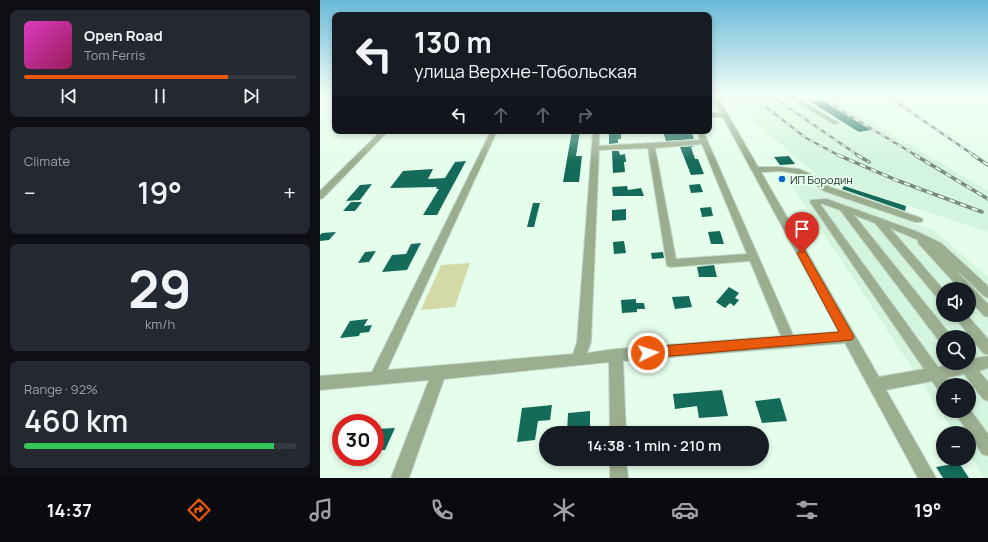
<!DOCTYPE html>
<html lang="en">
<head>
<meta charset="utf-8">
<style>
	body { margin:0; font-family:Manrope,sans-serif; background:#242831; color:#f1f3f6; height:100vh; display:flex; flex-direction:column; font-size:15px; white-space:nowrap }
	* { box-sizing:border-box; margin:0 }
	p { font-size:13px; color:#9ea1a6 }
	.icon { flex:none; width:22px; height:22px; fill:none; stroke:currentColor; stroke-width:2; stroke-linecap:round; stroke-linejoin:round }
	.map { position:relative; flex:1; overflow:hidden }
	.sheet { display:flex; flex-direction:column; gap:10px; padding:10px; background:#0d0f14; width:320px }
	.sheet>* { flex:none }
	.top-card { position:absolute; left:12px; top:12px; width:380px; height:122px; border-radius:8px; box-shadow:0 2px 6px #0003; background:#171b24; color:#f1f3f6; overflow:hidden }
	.buttons { position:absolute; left:616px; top:282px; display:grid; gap:8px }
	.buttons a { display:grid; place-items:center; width:40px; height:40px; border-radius:50%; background:#171b24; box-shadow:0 2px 6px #0003; font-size:20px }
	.speed { position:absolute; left:12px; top:414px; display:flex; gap:8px; font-size:20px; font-weight:700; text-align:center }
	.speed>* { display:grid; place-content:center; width:52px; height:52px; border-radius:50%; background:#171b24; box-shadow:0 2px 6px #0003; line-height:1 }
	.speed .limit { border:6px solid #d22; background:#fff; color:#111 }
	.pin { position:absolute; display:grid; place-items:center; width:34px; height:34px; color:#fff; margin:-41px -17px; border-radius:50% 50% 50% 0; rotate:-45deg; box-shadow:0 0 4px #0007 }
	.pin .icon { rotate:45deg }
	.me { position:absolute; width:44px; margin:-22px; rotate:86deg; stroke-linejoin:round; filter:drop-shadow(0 0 3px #0008) }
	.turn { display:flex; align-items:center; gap:14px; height:84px; padding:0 16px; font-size:18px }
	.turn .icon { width:52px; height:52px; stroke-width:2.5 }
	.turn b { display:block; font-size:28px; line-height:34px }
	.lanes { display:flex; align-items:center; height:38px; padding:0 16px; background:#0003; justify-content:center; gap:20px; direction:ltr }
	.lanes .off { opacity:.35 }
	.big { font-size:30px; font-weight:600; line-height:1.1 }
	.sheet .card { flex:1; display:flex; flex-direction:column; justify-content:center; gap:6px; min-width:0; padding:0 14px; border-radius:8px; background:#242831 }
	.sheet .dial { align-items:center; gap:0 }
	.dial b { font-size:52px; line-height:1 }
	.song { display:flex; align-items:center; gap:12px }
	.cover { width:48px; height:48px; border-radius:6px; background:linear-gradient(135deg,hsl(310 70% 55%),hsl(330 70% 35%)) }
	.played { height:4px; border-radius:2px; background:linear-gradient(90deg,#ea580c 75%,#363941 75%) }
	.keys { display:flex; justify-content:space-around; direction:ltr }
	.heat { display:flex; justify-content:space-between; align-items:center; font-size:22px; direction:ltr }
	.charge { height:6px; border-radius:3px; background:linear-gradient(90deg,#34c759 92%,#363941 0) }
	.trip { position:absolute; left:219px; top:426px; width:230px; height:40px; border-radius:20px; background:#171b24; box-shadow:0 2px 6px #0003; font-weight:600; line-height:40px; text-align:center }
	.dock { display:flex; height:64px; justify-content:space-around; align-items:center; background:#090b0e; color:#9ea1a6 }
	.dock .icon { width:28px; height:28px }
	.dock .active { color:#ea580c }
	.dock b { font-size:18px; color:#f1f3f6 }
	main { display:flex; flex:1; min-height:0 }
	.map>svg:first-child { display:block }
	.built { fill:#d3f5dd; fill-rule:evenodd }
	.green { fill:#d3daa8 }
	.building { fill:#146b59 }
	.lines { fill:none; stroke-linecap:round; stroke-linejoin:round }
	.minor-casing { stroke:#c2d9c8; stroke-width:2 }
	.minor { fill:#9bae90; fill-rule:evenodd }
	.rail-far1-casing { stroke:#7a8a7e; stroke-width:2.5 }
	.rail-casing { stroke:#7a8a7e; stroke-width:3.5 }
	.rail-far1 { stroke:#e4feeb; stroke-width:1.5; stroke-dasharray:5; stroke-linecap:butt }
	.rail { stroke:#e4feeb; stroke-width:2; stroke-dasharray:6; stroke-linecap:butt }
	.route { fill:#ea580c; stroke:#983908 }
	.poi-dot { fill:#006ad2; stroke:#e4feeb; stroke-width:1.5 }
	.labels { text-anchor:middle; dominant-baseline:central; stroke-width:4; stroke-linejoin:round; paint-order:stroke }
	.poi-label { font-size:11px; fill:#28322b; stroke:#e4feeb; text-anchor:start }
</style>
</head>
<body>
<main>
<section class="sheet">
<div class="card">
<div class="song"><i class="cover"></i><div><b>Open Road</b><p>Tom Ferris</p></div></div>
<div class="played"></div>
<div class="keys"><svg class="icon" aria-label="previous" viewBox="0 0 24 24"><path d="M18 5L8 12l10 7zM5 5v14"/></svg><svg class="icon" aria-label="pause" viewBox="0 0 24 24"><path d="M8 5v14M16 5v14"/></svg><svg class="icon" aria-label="next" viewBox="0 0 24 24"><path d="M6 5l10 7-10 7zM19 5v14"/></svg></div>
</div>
<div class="card"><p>Climate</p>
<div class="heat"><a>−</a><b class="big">19°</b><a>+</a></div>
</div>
<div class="card dial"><b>29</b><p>km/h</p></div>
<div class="card"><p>Range · 92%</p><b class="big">460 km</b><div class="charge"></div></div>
</section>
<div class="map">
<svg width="668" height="478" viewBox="0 0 668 478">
	<rect width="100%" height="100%" fill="#e4feeb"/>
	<path class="built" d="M437,95h68l163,96v41l-170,-56 -90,-77z
		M484,176l8,11 123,44 53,46v201h-3l-16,-24v-21h-14l-169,-256zM623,289h26v26h-26zM623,337h26v26h-26zM623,385h26v26h-26z"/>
	<path class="green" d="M150,263l-15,44 -34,3 20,-45z"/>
	<path class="building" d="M501,100l50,30 -12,2 -48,-30z
		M252,131h8l-4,25h6l-3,26h-16z
		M343,131h28l3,8 -28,2z
		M301,132v7h-3v4l-9,1v-11z
		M376,146l-5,1 4,12h3l6,15 -13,1 -11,-28z
		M289,151h10l1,4 5,-1 1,8h-2l1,10 -12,1 -1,-22z
		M469,156l6,8 -15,1 -6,-8z
		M146,161l-29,54h-14l16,-26h-3l1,-2 -47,1 13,-17 30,-2 -5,10 17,-1 10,-16z
		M52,184l-12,16 -14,1 14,-16z
		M380,184l3,8 -12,1 -2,-8z
		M307,186l1,4 13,-2 3,8h-31l-1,-9z
		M524,186l62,20 -1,5 -63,-22z
		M31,202h11l-7,9h-12z
		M213,203h7l-6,24h-7z
		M391,207l2,9 -11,1 -2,-9z
		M306,209v11l-14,1v-11z
		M400,231l4,13h-13l-3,-12z
		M16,232l-7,8 -9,1v-6l2,-2z
		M304,241l2,12 -12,1 -1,-12z
		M101,243l-14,27 -25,2 10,-17 14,-1 5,-10z
		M56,251l-7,11 -11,1 7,-11z
		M343,252l1,6 -12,1 -1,-6z
		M394,265l3,12h-18l-2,-10z
		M409,287l10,6 -4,5 4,2 -5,6 -4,-3 -5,5 -9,-6z
		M369,296l3,11 -17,2 -3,-12z
		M316,299v4h8l1,6h-8v3l-15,1 -1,-13z
		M48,319l-4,7 8,-1 -3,7 -9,1 -1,3 -19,2 10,-17z
		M402,390l6,26 -29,2 -2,-12 -22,3 -2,-15z
		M460,398l7,23 -25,2 -7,-22z
		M232,405l-2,15 -12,1 -3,19 -18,2 5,-34z
		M270,411v22h-23l1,-20z
		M75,428l-10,22h-10v-21z
		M639,463l10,15h-26l-7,-11z"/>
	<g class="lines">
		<defs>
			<path id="minor" d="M391,95h27l-19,4 39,68h22l19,2 16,7 15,11 91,31 2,2 -2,2h-6l-91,-31 -15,-11 -15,-7 -14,-2 -19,1 118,205 45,-8 -114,-167 1,-2 16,-1 91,33 23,11 47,43v12l-4,-2 -31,-29 35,37v13l-4,-1 -15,-17v-10h-9l-42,-46v-3l-28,-12 53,61v13l-4,-2 -64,-77 -21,-8 95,118 1,4h-7v5l-4,-1 -99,-131 -17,-6h-3l118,163 17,-4h14v-4l19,-3v12l-9,3 9,11v19l-5,-2 -19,-25 -17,4 3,7h-7v7l-5,-2 -6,-9 -46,9 50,88h-18l-73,-135 -222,18 3,72h-16l-1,-71 -165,17 -35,99h-18l38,-98 -109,10v-14l52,-4 119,-241h6l-110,239 186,-16 4,-12 16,-211h6v15l101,-6 -3,-9h6l90,204 46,-3 -116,-215h-14v-4h12l-8,-14 -4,1v-4zM382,144l45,110 -71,5 -21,-111zM328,148l19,118 4,1 79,-6 31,75 -165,13 -29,4 4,-11 8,-192z
				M465,95h7l47,28 -5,1z
				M61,131h7l-65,67 -3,1v-8z
				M633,315h14l21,24v16l-5,-2z
				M649,408l19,26v22l-6,-2 -28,-43h15z
				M290,459h16l2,19h-18z"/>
		</defs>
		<use href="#minor" class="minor-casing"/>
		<use href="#minor" class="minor"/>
		<defs>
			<path id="rail-far1" d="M566,95l89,61
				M456,99l83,57
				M509,103l88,53
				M442,104l44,34 34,18"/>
			<path id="rail" d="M518,155l58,25 86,32
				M537,155l12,7
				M595,155l73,44
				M653,155l15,10"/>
		</defs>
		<use href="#rail-far1" class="rail-far1-casing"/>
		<use href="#rail" class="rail-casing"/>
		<use href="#rail-far1" class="rail-far1"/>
		<use href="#rail" class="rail"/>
	</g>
	<linearGradient id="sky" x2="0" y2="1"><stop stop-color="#68b9d8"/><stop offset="0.59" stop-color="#f3fff6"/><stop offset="1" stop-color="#f3fff6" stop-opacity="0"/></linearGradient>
	<rect width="668" height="162" fill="url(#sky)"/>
	<path class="route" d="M482,250l3,1 47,82 2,4 -2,3 -204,18 -5,-1 -1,-4 1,-4 5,-2 191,-15 -42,-79z"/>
	<circle class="poi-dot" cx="462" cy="179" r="4"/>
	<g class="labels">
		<g class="poi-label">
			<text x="470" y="179">ИП Бородин</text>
		</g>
	</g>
</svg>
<div class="buttons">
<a><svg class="icon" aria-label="sound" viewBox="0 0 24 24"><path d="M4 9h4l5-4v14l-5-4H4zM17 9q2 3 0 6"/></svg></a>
<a><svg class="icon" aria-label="search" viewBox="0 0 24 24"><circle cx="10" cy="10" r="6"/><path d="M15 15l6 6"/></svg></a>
<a>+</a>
<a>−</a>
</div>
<div class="speed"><div class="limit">30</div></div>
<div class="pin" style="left:482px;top:253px;background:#d93025"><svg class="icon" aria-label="arrive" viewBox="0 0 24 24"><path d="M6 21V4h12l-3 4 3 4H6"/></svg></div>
<svg class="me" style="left:328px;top:353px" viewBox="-20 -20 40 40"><circle r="17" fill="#ea580c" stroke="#fff" stroke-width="3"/><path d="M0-11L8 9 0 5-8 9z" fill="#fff"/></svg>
<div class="trip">14:38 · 1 min · 210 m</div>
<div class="top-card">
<div class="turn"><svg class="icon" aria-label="left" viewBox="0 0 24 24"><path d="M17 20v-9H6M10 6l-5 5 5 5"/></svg><div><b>130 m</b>улица Верхне-Тобольская</div></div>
<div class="lanes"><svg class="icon" aria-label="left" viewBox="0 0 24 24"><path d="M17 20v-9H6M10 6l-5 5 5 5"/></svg><svg class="icon off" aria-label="ahead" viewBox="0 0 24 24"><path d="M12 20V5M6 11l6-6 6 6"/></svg><svg class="icon off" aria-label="ahead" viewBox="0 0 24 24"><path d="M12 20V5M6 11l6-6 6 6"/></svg><svg class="icon off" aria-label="right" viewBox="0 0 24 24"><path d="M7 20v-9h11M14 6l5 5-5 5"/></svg></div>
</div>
</div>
</main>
<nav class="dock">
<b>14:37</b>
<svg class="icon active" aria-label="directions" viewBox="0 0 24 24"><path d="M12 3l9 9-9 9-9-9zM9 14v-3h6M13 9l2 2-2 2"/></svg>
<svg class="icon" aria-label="music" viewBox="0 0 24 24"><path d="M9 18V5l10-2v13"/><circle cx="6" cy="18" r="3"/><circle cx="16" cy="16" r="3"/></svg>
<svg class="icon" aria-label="phone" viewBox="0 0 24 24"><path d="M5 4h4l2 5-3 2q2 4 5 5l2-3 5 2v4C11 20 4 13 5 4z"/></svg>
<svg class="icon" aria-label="climate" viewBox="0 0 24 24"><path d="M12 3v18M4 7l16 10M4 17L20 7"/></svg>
<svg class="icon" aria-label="car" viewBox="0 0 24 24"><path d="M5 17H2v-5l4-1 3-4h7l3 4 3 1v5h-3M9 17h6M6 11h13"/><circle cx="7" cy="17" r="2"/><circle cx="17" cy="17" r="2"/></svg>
<svg class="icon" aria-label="filters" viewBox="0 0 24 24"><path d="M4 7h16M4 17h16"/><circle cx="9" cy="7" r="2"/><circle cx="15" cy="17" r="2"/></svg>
<b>19°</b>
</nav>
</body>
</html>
